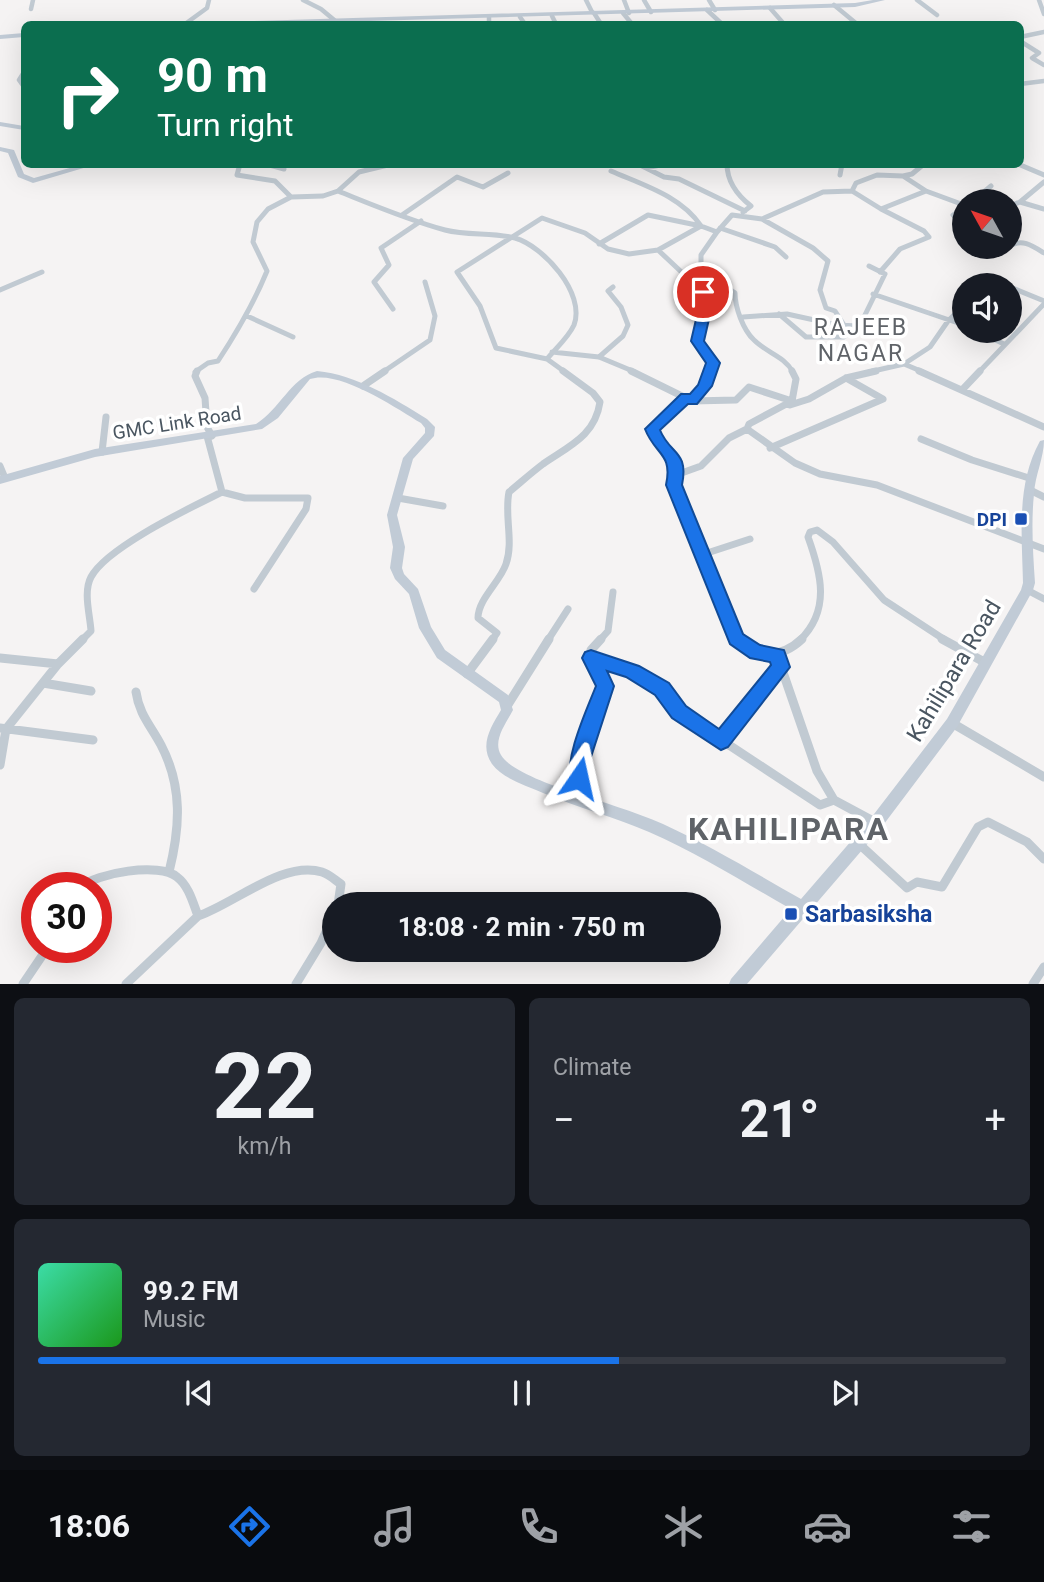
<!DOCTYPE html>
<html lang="en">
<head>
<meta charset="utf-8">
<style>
	body { margin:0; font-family:Roboto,sans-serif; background:#242831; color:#f1f3f6; height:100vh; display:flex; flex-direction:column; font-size:26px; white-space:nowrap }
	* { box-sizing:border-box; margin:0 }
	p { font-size:23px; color:#9ea1a6 }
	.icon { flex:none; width:38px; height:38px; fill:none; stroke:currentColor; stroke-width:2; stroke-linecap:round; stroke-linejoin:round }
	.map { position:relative; height:984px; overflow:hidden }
	.details { display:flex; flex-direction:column; gap:14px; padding:14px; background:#0d0f14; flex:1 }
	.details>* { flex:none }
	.top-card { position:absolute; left:21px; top:21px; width:1003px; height:147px; border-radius:10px; box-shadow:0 7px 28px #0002; background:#0b6e4f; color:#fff; overflow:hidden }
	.needle { width:46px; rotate:310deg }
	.fabs { position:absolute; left:952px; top:189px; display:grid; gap:14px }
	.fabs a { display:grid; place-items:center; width:70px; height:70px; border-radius:50%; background:#171b24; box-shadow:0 7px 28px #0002; font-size:35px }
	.speed { position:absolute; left:21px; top:872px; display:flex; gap:14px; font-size:35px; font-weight:700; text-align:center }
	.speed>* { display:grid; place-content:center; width:91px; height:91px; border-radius:50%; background:#171b24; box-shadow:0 7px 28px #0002; line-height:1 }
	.speed .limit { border:10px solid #d22; background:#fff; color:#111 }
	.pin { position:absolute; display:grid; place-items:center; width:60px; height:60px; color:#fff; margin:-30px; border:4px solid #fff; border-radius:50%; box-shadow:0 2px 7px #0007 }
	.me { position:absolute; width:77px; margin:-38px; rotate:11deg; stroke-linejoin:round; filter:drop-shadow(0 0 5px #0008) }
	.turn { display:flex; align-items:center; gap:24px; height:147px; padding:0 21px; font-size:32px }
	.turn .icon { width:91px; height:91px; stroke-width:2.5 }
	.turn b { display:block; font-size:49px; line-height:60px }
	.big { font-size:52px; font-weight:700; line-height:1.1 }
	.details .card { flex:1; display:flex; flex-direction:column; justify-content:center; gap:10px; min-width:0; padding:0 24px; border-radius:10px; background:#242831 }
	.details .dial { align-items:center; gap:0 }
	.dial b { font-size:91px; line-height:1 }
	.song { display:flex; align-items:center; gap:21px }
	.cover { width:84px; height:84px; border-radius:10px; background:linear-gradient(135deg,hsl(160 70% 55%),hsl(120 70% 35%)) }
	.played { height:7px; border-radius:4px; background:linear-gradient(90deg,#1a73e8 60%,#363941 60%) }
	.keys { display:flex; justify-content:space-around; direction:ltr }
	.heat { display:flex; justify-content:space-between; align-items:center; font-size:38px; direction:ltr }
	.details .tiles { flex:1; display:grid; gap:14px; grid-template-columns:1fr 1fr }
	.card:last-child { grid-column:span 2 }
	.trip { position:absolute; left:322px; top:892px; width:399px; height:70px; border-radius:35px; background:#171b24; box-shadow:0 7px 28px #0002; font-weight:700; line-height:70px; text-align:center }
	.tabs { display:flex; height:112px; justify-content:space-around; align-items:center; background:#090b0e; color:#9ea1a6 }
	.tabs .icon { width:49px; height:49px }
	.tabs .selected { color:#1a73e8 }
	.tabs b { font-size:32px; color:#f1f3f6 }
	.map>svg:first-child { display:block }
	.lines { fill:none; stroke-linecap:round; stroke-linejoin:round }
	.street-far3 { stroke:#c1cad2; stroke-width:4.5 }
	.street-far2 { stroke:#c1cad2; stroke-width:5 }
	.street-far1 { stroke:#c1cad2; stroke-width:7 }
	.street { stroke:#c1cad2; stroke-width:9 }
	.secondary { fill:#c1cbd6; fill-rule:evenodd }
	.route { fill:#1a73e8; stroke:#114b97; stroke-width:2 }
	.transit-dot { fill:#1a4fb4; stroke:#fff; stroke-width:2.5 }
	.labels { text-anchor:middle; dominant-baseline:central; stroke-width:7; stroke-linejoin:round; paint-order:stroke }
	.street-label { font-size:19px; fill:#4a5661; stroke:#fff }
	.transit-label { font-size:19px; font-weight:bold; fill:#164399; stroke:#fff; text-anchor:end }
	.quarter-label { font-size:23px; letter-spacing:2px; fill:#5f6368; stroke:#fff }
	.near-street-label { font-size:23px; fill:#4a5661; stroke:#fff }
	.near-transit-label { font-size:23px; font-weight:bold; fill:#164399; stroke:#fff; text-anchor:start }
	.near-district-label { font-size:32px; font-weight:bold; letter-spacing:2px; fill:#5f6368; stroke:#fff }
</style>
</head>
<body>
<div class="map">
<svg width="1044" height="984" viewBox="0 0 1044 984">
	<rect width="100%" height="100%" fill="#f5f3f3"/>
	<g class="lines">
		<path class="street-far3" d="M303,0l18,9 18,15
			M586,0l6,12
			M624,0l5,13
			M644,0l7,12
			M709,0l6,10
			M917,0l20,15
			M1039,0l5,14
			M834,5l23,19
			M770,8l14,16
			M31,9l2,-9
			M707,10l15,14
			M594,13l7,11
			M623,13l9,11
			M552,16l4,8
			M489,17v7
			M520,17l5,7
			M185,24l22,-16 2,-8
			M673,24h9
			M1020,37l24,-5
			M1020,41l19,12 -7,5 12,7
			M24,72l-5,8 5,7
			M1020,84l24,-3"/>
		<path class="street-far2" d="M240,164l-3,11 38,6 16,16
			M266,164l18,5
			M638,164l26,13 15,2 66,32
			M727,164c0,18 10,31 24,42l-8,6
			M924,164l-12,10 -9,2 23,15
			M1018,164l26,11
			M646,168l19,-4
			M840,175l2,-11
			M338,191c35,14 70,29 107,39 23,6 47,2 70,8 28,8 71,55 59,87 -6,13 -18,23 -27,34l18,13
			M852,191l4,-8 21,-8 26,1
			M973,201l18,-15
			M1020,202l24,-20
			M1010,206l10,-4 24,7
			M964,208l-11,7 11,10
			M402,215l55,-38 26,10 25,-14
			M762,219l51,29 15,13 -8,29 6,18 9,3 9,14
			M720,228l55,19 11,10
			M717,232l15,-17 30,4 61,-27 29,-1 29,18 45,-18 38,14
			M599,244l49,-29 53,11c-20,-30 -58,-41 -90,-55
			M1010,246c12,-8 23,0 34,7
			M658,250l49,46 -9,45 15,22 -3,9
			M880,272l20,-23 29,-12 -5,-6 -43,-22
			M985,285l13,-3 7,3
			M1010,287l34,14
			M0,290l42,-18
			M873,294l91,31
			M393,309l-19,-27 15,-17 -8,-17 40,-27
			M779,314l27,23h38l18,-16 23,-47 -16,-8
			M247,316l46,21
			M743,317l44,-3 50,11 21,1
			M976,331l28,13
			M552,352l47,5 36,15
			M599,357l24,-21 5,-11 -7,-18 -13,-16 5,-4
			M547,359l-51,-11 -16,-42 -23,-34 85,-54 43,15 23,16 21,5 29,-4 43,-24 16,6 -16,23v17l34,21c0,14 8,37 19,47 13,13 30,16 39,32
			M904,364l26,-17 18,-26 16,-16
			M195,372l13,-9 10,-2c19,-29 36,-58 49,-90l-14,-29 4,-20 11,-13 23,-12 32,-1 15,-5 21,-19 33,-8
			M383,372l47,-32 5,-24 -10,-34
			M869,372l35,-8 19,8
			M979,372l65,-68"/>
		<path class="street-far1" d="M197,371l-2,5 10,22 2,29 5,9
			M631,371l61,30 44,-1 13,-13 43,14
			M792,371l4,8 -4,22 -43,23 -2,5 48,34 25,11 57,11 167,64
			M919,371l125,56
			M363,386l22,-15
			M962,390l18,-19
			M687,397l-35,32c11,26 30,23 22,56l64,155
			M692,401l13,-15 5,-15
			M790,405l19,-6 37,-21 30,-7
			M207,436l15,56
			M921,439l51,21 60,19
			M770,448l113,-49 -37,-21
			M102,452l4,-35
			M0,466l5,12
			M676,475l25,-9 28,-28 18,-9
			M1030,490l14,7
			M398,498l45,8
			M701,555l49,-16
			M1027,590l17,9
			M82,640l9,-9c-1,-16 -8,-39 0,-54 16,-30 99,-69 131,-85l23,6h63l-2,11 -52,80
			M492,640l5,-7 -19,-15c0,-19 22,-36 28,-54 8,-23 -2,-48 3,-72 11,-9 22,-19 34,-28 26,-18 52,-28 57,-62l-7,-9 -30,-22
			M548,640l20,-31
			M600,640l8,-9 5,-39
			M800,640c31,-30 21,-67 8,-103l2,-5 7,-2 16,12 51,58 61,40"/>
		<path class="street" d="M737,639c18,22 46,18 65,0
			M942,639l44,24
			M777,655l40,116 17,29 41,22
			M0,658l58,6 -52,65 -6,36
			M591,658l41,14 30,17 17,23 141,93 14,-5
			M58,664l25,-25
			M467,674l26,-35
			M43,683l48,8
			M136,692c3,22 15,34 25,53 22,42 19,83 8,127
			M507,706l42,-67
			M952,723l92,54
			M0,728l93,12
			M721,741l60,-74
			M577,800l4,-43 24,-71 -14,-28v-8l10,-11
			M858,843l49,45 10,-6 25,5 36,-60 10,-5 39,20 17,17
			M81,887c15,-14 79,-25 96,-10 12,9 16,26 21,39 36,-12 85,-56 124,-44 7,2 13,8 19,12l-3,21
			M23,984l25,-37
			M126,984l72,-68
			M296,984l25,-41 13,-29
			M1033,984l11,-17"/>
		<path class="secondary" d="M873,0h12l-30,7 -592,17h-45l3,-2 634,-19z
			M24,33v4l-24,2v-4z
			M0,122l24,4v4l-24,-4z
			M0,147l14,3 10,24 10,4 50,-14h13l-64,19 -15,-6 -10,-24 -8,-2z
			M317,371c40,4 76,27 110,48l8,8 -1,9 -21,23 -16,56 8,32 -3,21 2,6 14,15 13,38 14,23 63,45 5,15c-6,12 -21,30 -12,45 9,16 53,31 71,37 30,10 61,19 91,32 48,22 92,49 138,75l70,-81 76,-99 74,-129 2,-7c-1,-48 -7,-99 17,-142l4,-1c0,18 -9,35 -10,54 -3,29 -1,59 1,89l-2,7 -76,137 -76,101 -134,156h-18l2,-5 60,-70c-46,-26 -92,-55 -142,-77 -34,-15 -71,-24 -106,-39 -16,-7 -40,-14 -51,-29 -13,-19 -1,-37 9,-54l-2,-8 -62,-44 -18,-30 -10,-34 -14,-15 -5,-11 3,-21 -6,-32 16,-57 22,-25v-5l-4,-5c-25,-15 -82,-54 -111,-44l-32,39 -16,11 -167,28 -95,27v-8l95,-27 161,-25c24,-15 34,-45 61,-53z"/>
	</g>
	<path class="route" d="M703,288l5,1 6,8 -10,44 16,22 -8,23 -15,18h-9l-28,26c10,25 29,20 22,55l61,149 17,11 24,5 6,17 -62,80 -7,3 -49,-32 -17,-23 -29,-18 -19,-6 7,15 -23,71 -5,28 -7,2 -7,-2c-10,-23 15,-76 24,-99l-14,-28 3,-6 6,-2 48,16 30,17 17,23 33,23 52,-64 -1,-3 -20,-4 -20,-14 -64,-159c7,-32 -11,-30 -21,-56l36,-35h9l8,-9 8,-22 -15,-22 10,-43 -4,-6z"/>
	<g class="transit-dot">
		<rect x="1014" y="512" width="14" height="14" rx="3.5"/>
		<rect x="784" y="907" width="14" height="14" rx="3.5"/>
	</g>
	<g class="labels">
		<g class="street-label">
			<text transform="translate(177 423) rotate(-9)">GMC Link Road</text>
		</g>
		<g class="transit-label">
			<text x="1007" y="519">DPI</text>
		</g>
		<g class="quarter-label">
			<text x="861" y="327">RAJEEB<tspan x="861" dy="26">NAGAR</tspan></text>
		</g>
		<g class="near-street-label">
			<text transform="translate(954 671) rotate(-59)">Kahilipara Road</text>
		</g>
		<g class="near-transit-label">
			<text x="805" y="914">Sarbasiksha</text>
		</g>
		<g class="near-district-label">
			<text x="789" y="829">KAHILIPARA</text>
		</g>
	</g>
</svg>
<div class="fabs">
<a><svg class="needle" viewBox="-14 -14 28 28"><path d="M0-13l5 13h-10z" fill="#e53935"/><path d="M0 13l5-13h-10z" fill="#9ea1a6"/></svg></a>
<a><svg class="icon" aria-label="sound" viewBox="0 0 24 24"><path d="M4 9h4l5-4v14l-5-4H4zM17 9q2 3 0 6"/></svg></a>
</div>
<div class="speed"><div class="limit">30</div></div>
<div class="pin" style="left:703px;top:292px;background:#d93025"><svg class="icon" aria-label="arrive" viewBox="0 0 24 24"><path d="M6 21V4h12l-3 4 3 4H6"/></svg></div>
<svg class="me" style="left:579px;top:778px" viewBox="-20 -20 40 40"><path d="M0-17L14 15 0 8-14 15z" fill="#1a73e8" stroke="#fff" stroke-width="4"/></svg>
<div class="trip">18:08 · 2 min · 750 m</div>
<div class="top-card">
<div class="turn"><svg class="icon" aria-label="right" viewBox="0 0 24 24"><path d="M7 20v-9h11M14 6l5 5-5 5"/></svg><div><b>90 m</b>Turn right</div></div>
</div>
</div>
<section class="details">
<div class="tiles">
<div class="card dial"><b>22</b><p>km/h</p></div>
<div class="card"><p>Climate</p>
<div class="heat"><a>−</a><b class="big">21°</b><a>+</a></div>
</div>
<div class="card">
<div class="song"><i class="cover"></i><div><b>99.2 FM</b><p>Music</p></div></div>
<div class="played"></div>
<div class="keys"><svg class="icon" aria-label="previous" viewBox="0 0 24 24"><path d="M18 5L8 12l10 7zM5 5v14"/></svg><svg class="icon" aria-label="pause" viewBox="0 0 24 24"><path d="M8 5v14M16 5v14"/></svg><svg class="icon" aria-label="next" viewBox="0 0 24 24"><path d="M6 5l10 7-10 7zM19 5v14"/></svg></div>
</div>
</div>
</section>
<nav class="tabs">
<b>18:06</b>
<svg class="icon selected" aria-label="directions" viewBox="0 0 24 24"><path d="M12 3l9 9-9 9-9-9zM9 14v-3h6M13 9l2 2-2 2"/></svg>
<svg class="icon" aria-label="music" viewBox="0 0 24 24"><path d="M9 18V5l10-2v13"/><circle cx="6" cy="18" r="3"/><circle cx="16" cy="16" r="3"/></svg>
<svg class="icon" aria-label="phone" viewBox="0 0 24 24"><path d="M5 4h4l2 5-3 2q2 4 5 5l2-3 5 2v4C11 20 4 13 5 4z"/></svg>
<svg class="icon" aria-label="climate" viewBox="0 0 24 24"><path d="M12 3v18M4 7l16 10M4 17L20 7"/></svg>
<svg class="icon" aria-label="car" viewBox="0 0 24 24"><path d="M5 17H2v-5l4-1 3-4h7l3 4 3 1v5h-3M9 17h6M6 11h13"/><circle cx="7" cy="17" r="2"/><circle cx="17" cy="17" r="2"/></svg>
<svg class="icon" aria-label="filters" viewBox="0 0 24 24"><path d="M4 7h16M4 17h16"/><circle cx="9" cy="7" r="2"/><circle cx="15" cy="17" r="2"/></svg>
</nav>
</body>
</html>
